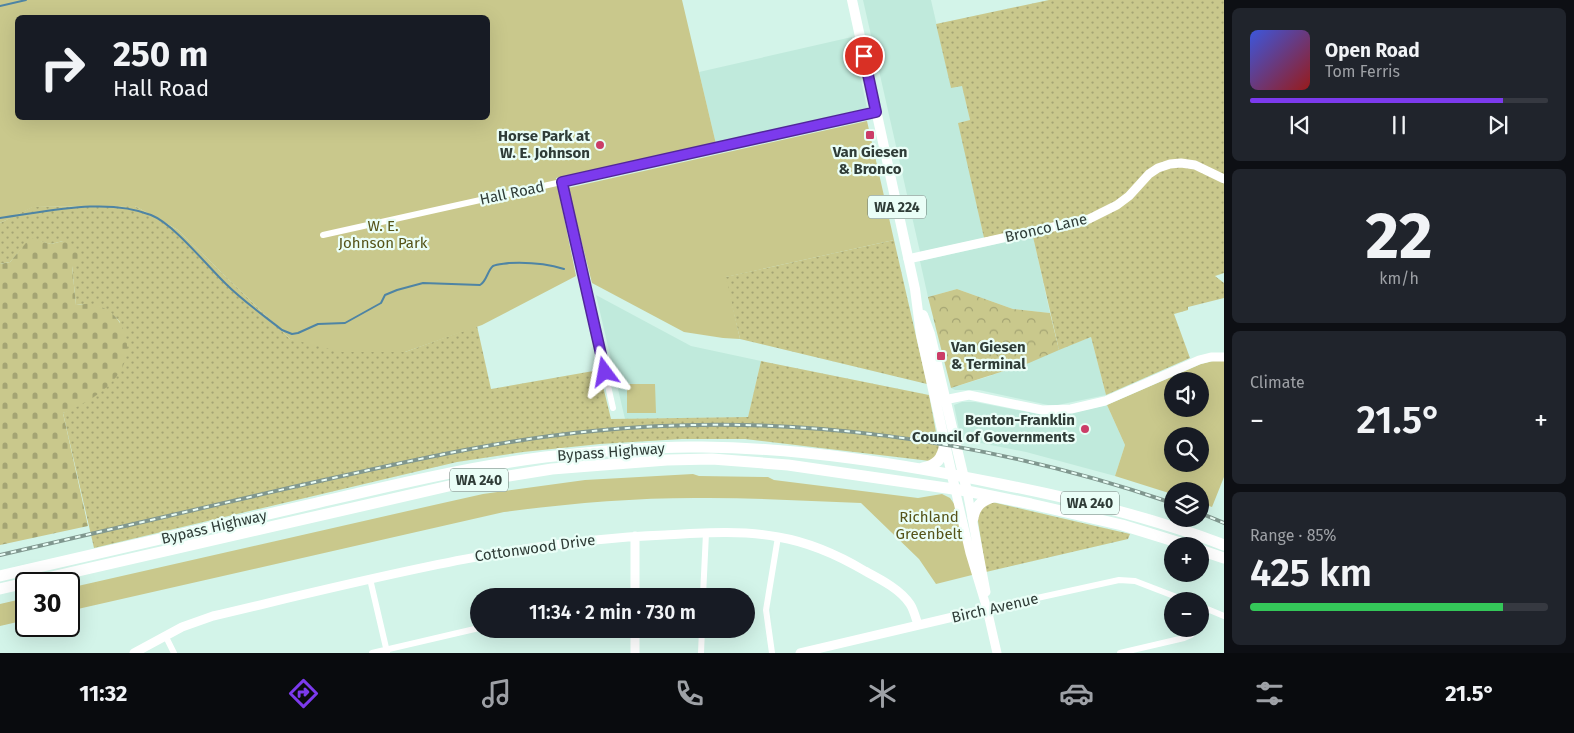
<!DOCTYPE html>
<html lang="en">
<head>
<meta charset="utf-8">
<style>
	body { margin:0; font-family:"Fira Sans",sans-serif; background:#20242c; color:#f1f3f6; height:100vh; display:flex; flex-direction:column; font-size:19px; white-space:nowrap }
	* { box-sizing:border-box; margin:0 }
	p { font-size:16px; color:#9ea1a6 }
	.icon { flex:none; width:28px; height:28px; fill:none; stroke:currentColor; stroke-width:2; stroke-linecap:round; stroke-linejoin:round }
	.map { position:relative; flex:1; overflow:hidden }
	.sheet { display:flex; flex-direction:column; gap:8px; padding:8px; background:#0d0f14; width:350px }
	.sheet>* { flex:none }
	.hud { position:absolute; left:15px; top:15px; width:475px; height:105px; border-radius:8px; box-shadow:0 5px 20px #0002; background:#171b24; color:#f1f3f6; overflow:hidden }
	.fabs { position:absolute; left:1164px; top:372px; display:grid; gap:10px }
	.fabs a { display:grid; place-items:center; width:45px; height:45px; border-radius:50%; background:#171b24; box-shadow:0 5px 20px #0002; font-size:25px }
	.speed { position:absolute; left:15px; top:572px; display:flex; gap:10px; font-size:25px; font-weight:700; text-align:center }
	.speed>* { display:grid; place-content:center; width:65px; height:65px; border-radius:50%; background:#171b24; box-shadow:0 5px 20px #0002; line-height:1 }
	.speed .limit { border:2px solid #111; border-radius:8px; background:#fff; color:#111 }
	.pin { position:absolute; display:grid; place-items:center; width:42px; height:42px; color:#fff; margin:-21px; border:2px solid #fff; border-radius:50%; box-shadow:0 1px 5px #0007 }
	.me { position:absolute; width:55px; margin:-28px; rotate:347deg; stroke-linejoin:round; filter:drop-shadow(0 0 4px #0008) }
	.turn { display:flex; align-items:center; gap:18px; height:105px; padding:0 15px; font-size:22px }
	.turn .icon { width:65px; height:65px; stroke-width:2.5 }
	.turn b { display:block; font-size:35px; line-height:42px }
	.big { font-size:38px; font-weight:600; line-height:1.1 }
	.sheet .tile { flex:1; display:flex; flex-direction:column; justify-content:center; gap:8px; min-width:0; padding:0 18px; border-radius:8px; background:#20242c }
	.sheet .dial { align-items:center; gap:0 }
	.dial b { font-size:65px; line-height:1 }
	.song { display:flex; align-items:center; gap:15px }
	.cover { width:60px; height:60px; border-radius:8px; background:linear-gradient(135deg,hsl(230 70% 55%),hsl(0 70% 35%)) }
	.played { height:5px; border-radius:2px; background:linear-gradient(90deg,#7c3aed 85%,#363941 85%) }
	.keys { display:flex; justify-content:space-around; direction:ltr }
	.heat { display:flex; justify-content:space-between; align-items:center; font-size:28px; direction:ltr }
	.charge { height:8px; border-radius:4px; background:linear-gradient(90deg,#34c759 85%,#363941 0) }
	.trip { position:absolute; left:470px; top:588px; width:285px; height:50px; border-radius:25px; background:#171b24; box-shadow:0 5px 20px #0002; font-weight:600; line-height:50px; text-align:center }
	.tabs { display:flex; height:80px; justify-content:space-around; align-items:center; background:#090b0e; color:#9ea1a6 }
	.tabs .icon { width:35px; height:35px }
	.tabs .current { color:#7c3aed }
	.tabs b { font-size:22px; color:#f1f3f6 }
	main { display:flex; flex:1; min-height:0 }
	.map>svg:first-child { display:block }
	.built { fill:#c0eadc }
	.grass { fill:url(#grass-dots) }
	.forest { fill:url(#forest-crowns) }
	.cemetery { fill:url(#cemetery-stones) }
	.park { fill:#c9c88c; fill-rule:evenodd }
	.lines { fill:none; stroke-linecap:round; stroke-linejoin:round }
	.stream { stroke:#4e84a4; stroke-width:2 }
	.street { stroke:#fff; stroke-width:6 }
	.secondary { stroke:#fff; stroke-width:9 }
	.primary { stroke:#fff; stroke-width:10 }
	.highway { stroke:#fff; stroke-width:11 }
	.rail-casing { stroke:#80978f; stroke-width:4 }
	.rail { stroke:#eafef7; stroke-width:2; stroke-dasharray:5.5; stroke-linecap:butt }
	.route-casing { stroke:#51269a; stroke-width:12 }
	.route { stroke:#7c3aed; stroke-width:9 }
	.poi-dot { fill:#cb3d67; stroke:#eafef7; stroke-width:2 }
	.labels { text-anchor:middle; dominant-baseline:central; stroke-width:4.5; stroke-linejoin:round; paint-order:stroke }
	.shield { fill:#eafef7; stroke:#677671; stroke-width:1 }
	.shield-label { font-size:14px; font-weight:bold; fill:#2f3c37 }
	.poi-label { font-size:15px; font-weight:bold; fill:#2f3c37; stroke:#eafef7; text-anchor:end }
	.street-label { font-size:15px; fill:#2f3c37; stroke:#eafef7 }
	.park-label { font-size:15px; fill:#555318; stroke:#eafef7 }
</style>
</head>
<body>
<main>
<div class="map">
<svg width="1224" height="653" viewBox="0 0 1224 653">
	<defs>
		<pattern id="grass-dots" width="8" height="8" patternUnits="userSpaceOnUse" patternTransform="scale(1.25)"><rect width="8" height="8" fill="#c9c88c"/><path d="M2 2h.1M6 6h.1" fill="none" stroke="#a4a473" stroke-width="1.8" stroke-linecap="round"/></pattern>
		<pattern id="forest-crowns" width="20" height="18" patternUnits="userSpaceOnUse" patternTransform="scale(1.25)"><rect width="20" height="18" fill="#c9c88c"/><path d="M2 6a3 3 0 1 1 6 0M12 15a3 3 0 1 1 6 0" fill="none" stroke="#a4a473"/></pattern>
		<pattern id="cemetery-stones" width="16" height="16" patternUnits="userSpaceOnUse" patternTransform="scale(1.25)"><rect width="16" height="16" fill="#c9c88c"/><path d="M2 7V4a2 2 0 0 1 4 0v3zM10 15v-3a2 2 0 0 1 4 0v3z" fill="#a4a473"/></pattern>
	</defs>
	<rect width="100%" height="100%" fill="#d3f4e9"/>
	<path class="built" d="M863,0h68l20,87 11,-2 8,35 -11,3 25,115 -64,14z
		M852,37l15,71 -151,36 -17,-72z
		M1033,236l17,77 -37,-4 -56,-20 -29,8 -8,-36z
		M596,295l95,51 70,15 -13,56 -123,2z
		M1091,337l15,58 -48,10h-10l-69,-15h-24l-4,-2 39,-12z
		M962,402h13l74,14h9l49,-11 18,40 -10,31 -89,-24 -65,-13 -7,-34z"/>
	<path class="grass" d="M1049,0h175v273l-9,3 9,7v15l-36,9v3l-14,4 16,44 -84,37 -15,-58 -32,13 -28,-122 -47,10 -26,-115 12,-3 -8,-34 -11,2 -15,-64z
		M135,206l43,24 112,109 115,13 72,-26 14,63 108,-19 12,49 137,-2 13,-56 168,34 10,53 -1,7 -8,6 -185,-22h-63l-82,5 -77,8 -66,10 -363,86 -31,-135 33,-18 20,-19 4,-54c-13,-15 -25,-19 -44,-17l-4,-39 -9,-25 -12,3 -21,-5 -20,23 -10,2v-41l32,-16z
		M894,240l33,144 -187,-45 -15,-62z
		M992,502l138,32 -2,5 -142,33 -9,-57 5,-8z"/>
	<path class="forest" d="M957,289l56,20 37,4 9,37 -30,13 -78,25 -23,-91z"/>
	<path class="cemetery" d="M30,238l21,6 12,-3 8,3 9,8v9l-8,5 4,39c4,0 10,-2 15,-1 29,4 44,37 32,62 -10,22 -39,39 -60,47l25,113 -88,19v-281l10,-2z"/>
	<path class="park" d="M0,0h682l34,144 -160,34 20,98 -94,49 -77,27h-63l-52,-13 -112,-109 -43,-24 -102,1 -33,16zM18,18h470v100h-470z
		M867,121l27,119 -168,37 14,62 -17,-1 -39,-6 -92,-49 -24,-95z
		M1213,361h11v116l-12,30 -12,-4v-12h-28v3l-57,-18 10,-31 -18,-40 94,-41zM1172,381h28v28h-28zM1172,436h28v28h-28z
		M627,384h28l1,29h-29z
		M693,474l6,2 69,1 6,3 144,18 24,-4 8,4 5,7 4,22 15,46 -2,2 -36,9 -17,-25 -58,-56c-50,-2 -101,-5 -152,-5 -66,-1 -139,5 -205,14l-435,99v-23l365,-83 49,-11 102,-14z
		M26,598v22l-26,6v-22z"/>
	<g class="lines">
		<path class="stream" d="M0,6l26,-6
			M0,218c46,-6 106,-21 151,-3 23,9 56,51 75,69 17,17 37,31 56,46l10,4 6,-1 20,-9 27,-1 36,-20 4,-8 12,-5 26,-7 57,2c7,-4 7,-14 13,-19 4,-2 11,-2 16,-3 20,-1 36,0 55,6"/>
		<path class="street" d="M562,182l51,226
			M323,235l553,-123
			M370,579l17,73
			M703,596l3,-63
			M1200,606l24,10
			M987,609l132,-29 16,1 52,20
			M1200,625l6,-16
			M165,635l9,18
			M372,653l107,-25
			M701,653l1,-24
			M772,653l-6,-43 12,-73
			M1120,653l64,-15 7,-3 6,-6"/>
		<path class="secondary" d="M908,259l181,-40 28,-14 12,-9 20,-22 9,-6 12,-4 11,-1 14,2 29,14
			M939,401l30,-6 73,15 29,-1 34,-8 94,-41 12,-3h13
			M955,489l15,64 17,56 10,44
			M967,491l19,101
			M635,596v-60
			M635,629v24
			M134,653l48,-26 31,-11c149,-35 298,-75 452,-81 37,-2 76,-5 113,2 30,5 60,18 87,34 15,8 35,18 45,33 4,6 6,15 8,21
			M800,653l187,-44"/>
		<path class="primary" d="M852,0l63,289 6,46 34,154
			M923,315l7,19 37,157"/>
		<path class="highway" d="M923,468c14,-3 19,-9 22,-24
			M973,518c2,-12 9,-18 21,-21
			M1200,550l24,8
			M0,576c104,-24 208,-48 312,-72 77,-18 155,-37 233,-47 52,-6 105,-11 157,-10 100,1 200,17 298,37 76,15 152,33 224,61
			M0,589l453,-104 99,-16 115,-9 45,-1 76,6 179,26 64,13 91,21 68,21"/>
		<defs>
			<path id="rail" d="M1200,513l24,10
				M0,555c98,-23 195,-45 293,-68 99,-22 198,-46 300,-56 195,-20 395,9 579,72"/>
		</defs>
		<use href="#rail" class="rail-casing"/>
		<use href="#rail" class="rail"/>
	</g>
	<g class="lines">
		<defs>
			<path id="route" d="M605,372l-43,-190 314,-70 -12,-56"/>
		</defs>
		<use href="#route" class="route-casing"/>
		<use href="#route" class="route"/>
	</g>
	<g class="poi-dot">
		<rect x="865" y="130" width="10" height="10" rx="2.5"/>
		<circle cx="600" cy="145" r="5"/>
		<rect x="936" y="351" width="10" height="10" rx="2.5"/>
		<circle cx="1085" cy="429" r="5"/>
	</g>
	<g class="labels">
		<g class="shield">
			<rect x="868" y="195.5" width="58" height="23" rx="4"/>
			<rect x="450" y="468.5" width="58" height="23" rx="4"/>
			<rect x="1061" y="491.5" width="58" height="23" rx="4"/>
		</g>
		<g class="shield-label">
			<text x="897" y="207">WA 224</text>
			<text x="479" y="480">WA 240</text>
			<text x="1090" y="503">WA 240</text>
		</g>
		<g class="poi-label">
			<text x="590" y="136">Horse Park at<tspan x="590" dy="17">W. E. Johnson</tspan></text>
			<text x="870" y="152" text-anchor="middle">Van Giesen<tspan x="870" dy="17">&amp; Bronco</tspan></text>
			<text x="951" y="347" text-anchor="start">Van Giesen<tspan x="951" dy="17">&amp; Terminal</tspan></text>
			<text x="1075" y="420">Benton-Franklin<tspan x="1075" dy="17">Council of Governments</tspan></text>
		</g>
		<g class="street-label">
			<text transform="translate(512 193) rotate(-12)">Hall Road</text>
			<text transform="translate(1046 228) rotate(-13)">Bronco Lane</text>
			<text transform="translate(611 452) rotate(-4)">Bypass Highway</text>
			<text transform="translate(214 527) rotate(-13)">Bypass Highway</text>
			<text transform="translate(535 548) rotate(-8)">Cottonwood Drive</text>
			<text transform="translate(995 608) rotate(-13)">Birch Avenue</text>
		</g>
		<g class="park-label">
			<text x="383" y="226">W. E.<tspan x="383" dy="17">Johnson Park</tspan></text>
			<text x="929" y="517">Richland<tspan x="929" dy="17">Greenbelt</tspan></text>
		</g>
	</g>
</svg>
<div class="fabs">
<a><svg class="icon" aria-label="sound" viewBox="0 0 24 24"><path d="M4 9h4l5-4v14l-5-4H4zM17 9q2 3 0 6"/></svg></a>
<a><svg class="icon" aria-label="search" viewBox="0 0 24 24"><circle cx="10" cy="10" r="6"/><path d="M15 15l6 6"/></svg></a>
<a><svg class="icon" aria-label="layers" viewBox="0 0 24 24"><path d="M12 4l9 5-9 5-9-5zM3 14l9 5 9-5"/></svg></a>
<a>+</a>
<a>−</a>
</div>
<div class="speed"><div class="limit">30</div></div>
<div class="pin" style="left:864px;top:56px;background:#d93025"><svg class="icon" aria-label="arrive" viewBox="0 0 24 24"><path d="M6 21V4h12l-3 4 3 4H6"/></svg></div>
<svg class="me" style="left:605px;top:372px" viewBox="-20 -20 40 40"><path d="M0-17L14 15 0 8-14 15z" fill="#7c3aed" stroke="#fff" stroke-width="4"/></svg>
<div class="trip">11:34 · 2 min · 730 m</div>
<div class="hud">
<div class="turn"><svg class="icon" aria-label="right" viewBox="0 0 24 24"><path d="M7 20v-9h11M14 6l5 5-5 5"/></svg><div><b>250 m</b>Hall Road</div></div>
</div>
</div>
<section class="sheet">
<div class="tile">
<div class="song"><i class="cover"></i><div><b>Open Road</b><p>Tom Ferris</p></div></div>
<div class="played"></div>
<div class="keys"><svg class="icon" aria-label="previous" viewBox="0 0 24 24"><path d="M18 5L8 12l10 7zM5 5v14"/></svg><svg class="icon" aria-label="pause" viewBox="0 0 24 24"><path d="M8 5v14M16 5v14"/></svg><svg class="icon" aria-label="next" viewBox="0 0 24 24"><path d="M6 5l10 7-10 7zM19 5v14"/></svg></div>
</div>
<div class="tile dial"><b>22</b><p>km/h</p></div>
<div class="tile"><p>Climate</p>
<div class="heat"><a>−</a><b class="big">21.5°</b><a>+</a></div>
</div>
<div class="tile"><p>Range · 85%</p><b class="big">425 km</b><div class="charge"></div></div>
</section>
</main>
<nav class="tabs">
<b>11:32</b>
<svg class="icon current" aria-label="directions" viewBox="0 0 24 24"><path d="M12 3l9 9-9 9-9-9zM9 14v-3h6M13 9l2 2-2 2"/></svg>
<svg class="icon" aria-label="music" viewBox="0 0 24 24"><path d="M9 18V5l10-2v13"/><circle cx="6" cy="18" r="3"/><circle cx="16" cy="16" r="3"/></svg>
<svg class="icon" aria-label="phone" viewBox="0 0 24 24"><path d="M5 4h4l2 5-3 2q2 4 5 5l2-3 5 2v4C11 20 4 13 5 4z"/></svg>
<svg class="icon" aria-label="climate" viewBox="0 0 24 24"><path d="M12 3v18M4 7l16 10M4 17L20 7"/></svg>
<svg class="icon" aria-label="car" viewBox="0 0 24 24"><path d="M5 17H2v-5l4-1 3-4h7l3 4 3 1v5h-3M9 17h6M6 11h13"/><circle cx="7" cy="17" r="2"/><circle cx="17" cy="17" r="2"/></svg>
<svg class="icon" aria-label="filters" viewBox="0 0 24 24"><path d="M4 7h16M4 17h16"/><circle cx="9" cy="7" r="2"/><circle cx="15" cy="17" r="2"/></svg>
<b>21.5°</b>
</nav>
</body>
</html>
